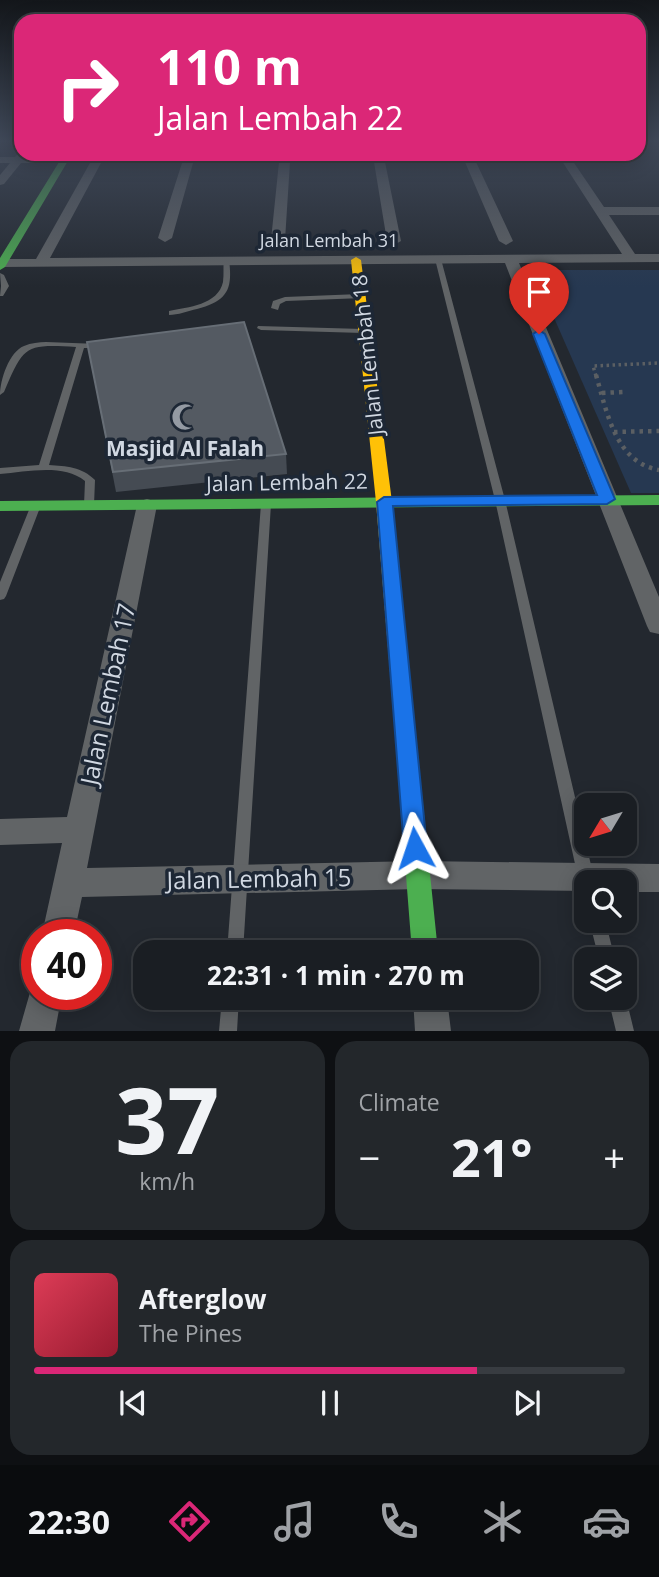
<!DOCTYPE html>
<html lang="en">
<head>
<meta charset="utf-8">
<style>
	body { margin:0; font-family:"Open Sans",sans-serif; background:#23272b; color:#f1f3f6; height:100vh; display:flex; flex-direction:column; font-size:26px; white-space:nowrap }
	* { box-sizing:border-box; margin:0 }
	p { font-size:23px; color:#9fa2a6 }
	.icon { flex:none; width:38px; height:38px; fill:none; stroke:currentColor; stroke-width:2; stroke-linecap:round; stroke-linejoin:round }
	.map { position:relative; height:1031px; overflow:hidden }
	.sheet { display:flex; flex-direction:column; gap:10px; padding:10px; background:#0e1013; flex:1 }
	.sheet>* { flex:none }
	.hud { position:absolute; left:14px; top:14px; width:632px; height:147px; border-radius:21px; box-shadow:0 4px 18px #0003,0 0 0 2px #383c41; background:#db2777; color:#fff; overflow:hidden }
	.needle { width:46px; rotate:232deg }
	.buttons { position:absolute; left:574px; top:793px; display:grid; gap:14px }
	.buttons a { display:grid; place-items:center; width:63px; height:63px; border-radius:14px; background:#1a1e23; box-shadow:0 4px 18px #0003,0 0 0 2px #383c41; font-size:35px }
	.speed { position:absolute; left:21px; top:919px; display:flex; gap:14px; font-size:35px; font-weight:700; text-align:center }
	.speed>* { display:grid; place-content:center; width:91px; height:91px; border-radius:50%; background:#1a1e23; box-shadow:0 4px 18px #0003,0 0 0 2px #383c41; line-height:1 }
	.speed .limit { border:10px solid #d22; background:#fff; color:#111 }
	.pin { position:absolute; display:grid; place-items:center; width:60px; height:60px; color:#fff; margin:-72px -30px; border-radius:50% 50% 50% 0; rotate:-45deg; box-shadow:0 0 7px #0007 }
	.pin .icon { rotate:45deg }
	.me { position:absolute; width:77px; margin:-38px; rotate:355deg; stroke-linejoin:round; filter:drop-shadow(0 0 5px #0008) }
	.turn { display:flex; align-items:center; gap:24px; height:147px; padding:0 28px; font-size:32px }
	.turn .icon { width:91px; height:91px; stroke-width:2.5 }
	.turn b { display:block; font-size:49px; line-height:60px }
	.big { font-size:52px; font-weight:700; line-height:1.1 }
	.sheet .widget { flex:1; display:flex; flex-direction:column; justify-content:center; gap:10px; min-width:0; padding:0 24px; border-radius:21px; background:#23272b }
	.sheet .dial { align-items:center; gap:0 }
	.dial b { font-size:91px; line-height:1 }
	.song { display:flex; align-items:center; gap:21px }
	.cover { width:84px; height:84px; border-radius:10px; background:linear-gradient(135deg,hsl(350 70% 55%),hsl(350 70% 35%)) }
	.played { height:7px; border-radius:4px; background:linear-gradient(90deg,#db2777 75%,#383c41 75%) }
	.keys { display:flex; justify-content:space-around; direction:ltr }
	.heat { display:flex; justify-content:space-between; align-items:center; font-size:38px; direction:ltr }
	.sheet .tiles { flex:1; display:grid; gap:10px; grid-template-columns:1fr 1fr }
	.widget:last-child { grid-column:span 2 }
	.trip { position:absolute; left:133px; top:940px; width:406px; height:70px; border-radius:21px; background:#1a1e23; box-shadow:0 4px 18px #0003,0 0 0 2px #383c41; font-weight:700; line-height:70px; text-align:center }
	.tab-bar { display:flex; height:112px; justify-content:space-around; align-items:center; background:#0a0c0e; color:#9fa2a6 }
	.tab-bar .icon { width:49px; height:49px }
	.tab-bar .active { color:#db2777 }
	.tab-bar b { font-size:32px; color:#f1f3f6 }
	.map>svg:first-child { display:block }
	.green { fill:#263851 }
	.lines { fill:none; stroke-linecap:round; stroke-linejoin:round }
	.path-far1 { stroke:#5b5f63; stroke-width:3.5; stroke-dasharray:2.5 3.5; stroke-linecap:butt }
	.path { stroke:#5b5f63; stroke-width:4.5; stroke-dasharray:3.5 5; stroke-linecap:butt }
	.lane { fill:#616466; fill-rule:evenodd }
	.street { fill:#616466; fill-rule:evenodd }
	.fast { fill:#4caf50; fill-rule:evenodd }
	.slow { fill:#ffc107; fill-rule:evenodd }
	.wall { fill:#454b53 }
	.building { fill:#545a62; stroke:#676e76; stroke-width:2 }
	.route { fill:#1a73e8; stroke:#114b97; stroke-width:2 }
	.labels { text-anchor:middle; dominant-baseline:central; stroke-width:7; stroke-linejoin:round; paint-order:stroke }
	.far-street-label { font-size:18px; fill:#d1d8e2; stroke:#1d2735 }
	.street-label { font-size:21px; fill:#d1d8e2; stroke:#1d2735 }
	.poi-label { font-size:21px; font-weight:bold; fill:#d1d8e2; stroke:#1d2735 }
	.near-street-label { font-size:24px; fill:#d1d8e2; stroke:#1d2735 }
</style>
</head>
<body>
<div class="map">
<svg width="659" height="1031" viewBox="0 0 659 1031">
	<rect width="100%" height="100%" fill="#23282f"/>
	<path class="green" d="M533,270h126v223h-28z"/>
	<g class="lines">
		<path class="path-far1" d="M596,376l-3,-10 66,-3"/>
		<path class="path" d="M596,375c11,37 19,87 63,95
			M602,393l21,-1
			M614,432l45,-1"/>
		<path class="lane" d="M438,257l3,2 64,241 90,382h-9v7l-5,-2 -2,-5 -84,-382 -60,-241z
			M224,259l5,1c4,30 -2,41 -32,49 -9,2 -19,6 -28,6v-4c19,-4 49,-6 54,-29 1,-8 0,-16 1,-23z
			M0,273l4,2 5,11 -6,10h-3l1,-10z
			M360,294l4,2 -1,2 -77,3 -6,3 -2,6 -7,-2 2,-7 12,-4z
			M258,326l105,3 4,2 -4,2 -102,-3 -4,-2z
			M46,342l53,2 4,2 -4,2h-15l-35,117c17,1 33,2 46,15l-1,25 -1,2 -4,1 -5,-3 1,-24c-22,-18 -59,-9 -85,-7v-6l39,-3 37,-118c-52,-3 -52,-1 -72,45l-4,3c0,-15 9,-43 24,-49 7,-3 15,-4 22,-4z
			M266,501l5,3 -28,448h-16l34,-448z
			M36,502l5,3 -35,91 -2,3 -4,1v-18l31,-77z
			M589,920h16l10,39h-16z
			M625,996l1,2 8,33h-18l-8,-33h17z
			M222,998h17l-2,33h-18z"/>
		<path class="street" d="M21,151v3h7l-1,3 66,-1 2,-2h10l-1,2 464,-2 36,53h55v8h-50l26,39h24v8l-140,1 140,334v37l-9,-2 -3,-6 -142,-363 -505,4v-8h36l54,-96h-69l-17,21 -4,1v-10l10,-12h-10v-6h15zM562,161l60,93 -572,4 51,-95h81l-24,75 7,4 7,-4 21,-75 86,-1 -8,78 7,4 7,-4 5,-78h84l13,79 7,4 7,-4 -16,-79h80l34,79 7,4 7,-4 -37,-79z
			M147,499l7,2 3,4 -70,363 331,-7 241,3v28h-34v-10h-39v9l-168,-2 -336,8 -8,37h-32l20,-91 -62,2v-26l67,-2 70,-312 3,-4z
			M37,980v14h25l-7,37h-36l14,-49z
			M413,998h34l4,33h-36z"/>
		<path class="fast" d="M64,154h8l-67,113 -5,3v-12z
			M659,495v10l-659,6v-10z
			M402,690l7,2 3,5 26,255h-26l-20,-255 3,-5z"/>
		<path class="slow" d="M356,257l5,3 31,242 20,195 -3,5 -7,2 -7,-2 -3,-5 -16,-195 -25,-242z"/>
	</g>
	<path class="wall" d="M87,342l199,112 1,20 -171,18z"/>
	<path class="building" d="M244,322l42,132 -173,18 -26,-130z"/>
	<linearGradient id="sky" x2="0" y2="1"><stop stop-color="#13161a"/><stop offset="0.49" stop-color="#3f4858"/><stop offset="1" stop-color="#3f4858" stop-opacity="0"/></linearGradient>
	<rect width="659" height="287" fill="url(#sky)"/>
	<path class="route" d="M539,330l6,4 70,165 -8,5 -214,2 34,342 -4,7 -8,3 -8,-3 -3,-7 -27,-346 7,-5 213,-2 -64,-161z"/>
	<defs>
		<symbol id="mosque-bare" viewBox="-9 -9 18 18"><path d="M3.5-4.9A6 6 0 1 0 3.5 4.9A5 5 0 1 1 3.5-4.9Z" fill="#949aa3" stroke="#1d2735" stroke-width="2.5" paint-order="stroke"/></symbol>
	</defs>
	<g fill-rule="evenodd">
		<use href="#mosque-bare" x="166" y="398" width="38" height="38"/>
	</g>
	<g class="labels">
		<g class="far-street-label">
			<text x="329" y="240">Jalan Lembah 31</text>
		</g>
		<g class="street-label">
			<text transform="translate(367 355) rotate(-96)">Jalan Lembah 18</text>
			<text transform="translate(287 482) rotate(-1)">Jalan Lembah 22</text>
		</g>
		<g class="poi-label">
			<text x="185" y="448">Masjid Al Falah</text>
		</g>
		<g class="near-street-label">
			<text transform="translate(107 694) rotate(-78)">Jalan Lembah 17</text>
			<text transform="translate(259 878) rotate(-1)">Jalan Lembah 15</text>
		</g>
	</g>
</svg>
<div class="buttons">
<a><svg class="needle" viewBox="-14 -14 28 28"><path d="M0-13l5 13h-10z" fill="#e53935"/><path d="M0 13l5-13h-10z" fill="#9fa2a6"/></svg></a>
<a><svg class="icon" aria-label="search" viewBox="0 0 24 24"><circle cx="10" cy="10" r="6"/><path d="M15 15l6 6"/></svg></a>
<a><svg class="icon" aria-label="layers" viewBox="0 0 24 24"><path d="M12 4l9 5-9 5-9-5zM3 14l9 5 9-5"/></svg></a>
</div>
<div class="speed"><div class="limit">40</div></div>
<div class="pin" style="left:539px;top:334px;background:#d93025"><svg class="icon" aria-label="arrive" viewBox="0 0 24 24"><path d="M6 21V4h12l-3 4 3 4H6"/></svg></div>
<svg class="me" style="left:415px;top:848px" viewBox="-20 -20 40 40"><path d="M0-17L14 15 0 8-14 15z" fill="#1a73e8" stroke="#fff" stroke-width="4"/></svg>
<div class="trip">22:31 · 1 min · 270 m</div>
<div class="hud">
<div class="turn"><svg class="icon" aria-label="right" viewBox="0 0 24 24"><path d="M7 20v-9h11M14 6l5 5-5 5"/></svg><div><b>110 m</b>Jalan Lembah 22</div></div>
</div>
</div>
<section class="sheet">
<div class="tiles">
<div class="widget dial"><b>37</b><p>km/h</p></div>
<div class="widget"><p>Climate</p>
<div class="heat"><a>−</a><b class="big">21°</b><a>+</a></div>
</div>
<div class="widget">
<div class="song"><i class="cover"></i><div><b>Afterglow</b><p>The Pines</p></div></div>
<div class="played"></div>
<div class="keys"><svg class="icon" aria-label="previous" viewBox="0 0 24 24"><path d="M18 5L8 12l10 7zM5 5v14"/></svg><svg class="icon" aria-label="pause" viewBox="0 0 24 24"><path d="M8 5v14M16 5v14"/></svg><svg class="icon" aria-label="next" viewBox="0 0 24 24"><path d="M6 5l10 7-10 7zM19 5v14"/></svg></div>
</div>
</div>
</section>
<nav class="tab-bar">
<b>22:30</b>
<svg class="icon active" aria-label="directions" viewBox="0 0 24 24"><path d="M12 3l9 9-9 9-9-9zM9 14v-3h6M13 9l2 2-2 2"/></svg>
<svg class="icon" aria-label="music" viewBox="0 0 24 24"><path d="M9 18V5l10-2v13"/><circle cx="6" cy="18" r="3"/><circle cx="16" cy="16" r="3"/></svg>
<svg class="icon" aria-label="phone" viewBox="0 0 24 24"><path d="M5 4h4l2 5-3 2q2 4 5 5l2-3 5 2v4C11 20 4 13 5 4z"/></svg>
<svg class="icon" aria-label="climate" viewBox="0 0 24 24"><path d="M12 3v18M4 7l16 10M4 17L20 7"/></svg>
<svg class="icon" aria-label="car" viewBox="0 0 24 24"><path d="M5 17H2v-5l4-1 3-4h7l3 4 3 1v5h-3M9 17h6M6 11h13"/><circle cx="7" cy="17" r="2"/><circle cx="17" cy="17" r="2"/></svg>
</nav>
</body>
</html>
